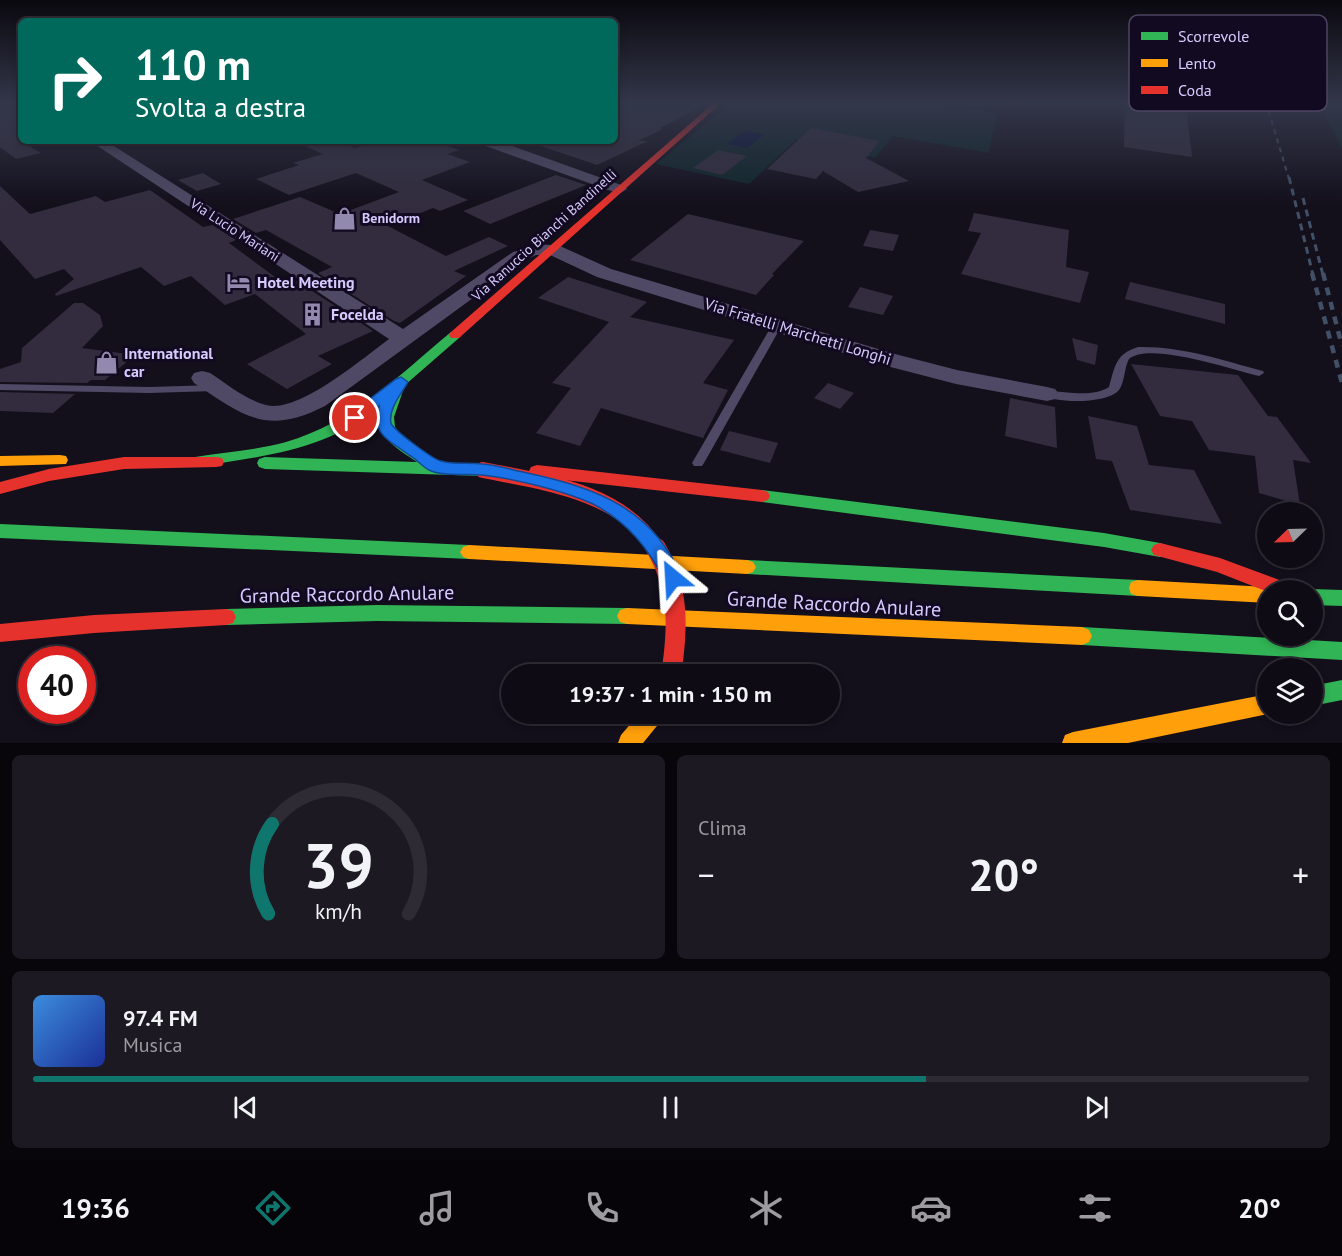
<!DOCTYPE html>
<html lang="it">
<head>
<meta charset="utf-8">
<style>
	body { margin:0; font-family:"PT Sans",sans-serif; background:#1c1922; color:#f1f3f6; height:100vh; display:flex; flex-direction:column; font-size:22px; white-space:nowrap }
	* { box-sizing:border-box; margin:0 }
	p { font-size:20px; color:#9b9ba0 }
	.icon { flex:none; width:33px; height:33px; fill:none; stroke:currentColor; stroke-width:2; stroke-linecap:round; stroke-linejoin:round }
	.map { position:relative; height:743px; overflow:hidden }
	.details { display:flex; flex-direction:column; gap:12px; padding:12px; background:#08060b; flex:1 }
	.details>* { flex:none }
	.guide { position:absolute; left:18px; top:18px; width:600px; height:126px; border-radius:9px; box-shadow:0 3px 9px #0003,0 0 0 2px #2e2b34; background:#00695c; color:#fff; overflow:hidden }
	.needle { width:39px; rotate:247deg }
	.buttons { position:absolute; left:1257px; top:502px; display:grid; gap:12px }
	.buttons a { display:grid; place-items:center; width:66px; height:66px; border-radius:50%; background:#0e0b14; box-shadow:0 3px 9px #0003,0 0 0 2px #2e2b34; font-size:30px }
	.speed { position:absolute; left:18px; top:646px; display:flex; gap:12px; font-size:30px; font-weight:700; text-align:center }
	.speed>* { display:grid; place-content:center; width:78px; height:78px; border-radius:50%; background:#0e0b14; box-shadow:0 3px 9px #0003,0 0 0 2px #2e2b34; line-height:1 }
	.speed .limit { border:9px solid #d22; background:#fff; color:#111 }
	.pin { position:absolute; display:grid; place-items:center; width:51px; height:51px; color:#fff; margin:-26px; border:3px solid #fff; border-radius:50%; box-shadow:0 2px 6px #0007 }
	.me { position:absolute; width:66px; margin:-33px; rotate:333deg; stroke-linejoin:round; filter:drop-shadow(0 0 4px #0008) }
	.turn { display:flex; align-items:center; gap:21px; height:126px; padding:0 18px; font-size:27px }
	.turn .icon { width:78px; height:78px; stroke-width:2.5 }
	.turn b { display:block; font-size:42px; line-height:51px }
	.big { font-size:45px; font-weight:600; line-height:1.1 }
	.details .card { flex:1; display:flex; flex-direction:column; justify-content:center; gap:9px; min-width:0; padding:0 21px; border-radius:9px; background:#1c1922 }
	.details .dial { align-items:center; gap:0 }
	.dial svg { height:156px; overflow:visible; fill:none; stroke:#2e2b34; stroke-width:7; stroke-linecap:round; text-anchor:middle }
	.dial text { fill:#f1f3f6; stroke:none }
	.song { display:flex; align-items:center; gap:18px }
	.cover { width:72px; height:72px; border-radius:9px; background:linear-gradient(135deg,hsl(210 70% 55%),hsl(230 70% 35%)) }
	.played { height:6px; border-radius:3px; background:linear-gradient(90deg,#0f766e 70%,#2e2b34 70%) }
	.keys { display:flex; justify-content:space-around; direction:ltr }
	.heat { display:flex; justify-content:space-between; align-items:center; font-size:33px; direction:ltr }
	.details .tiles { flex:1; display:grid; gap:12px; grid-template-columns:1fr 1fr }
	.card:last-child { grid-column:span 2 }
	.trip { position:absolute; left:501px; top:664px; width:339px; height:60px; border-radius:30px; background:#0e0b14; box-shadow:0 3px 9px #0003,0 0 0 2px #2e2b34; font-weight:600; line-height:60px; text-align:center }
	.tab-bar { display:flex; height:96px; justify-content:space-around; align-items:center; background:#060408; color:#9b9ba0 }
	.tab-bar .icon { width:42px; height:42px }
	.tab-bar .active { color:#0f766e }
	.tab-bar b { font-size:27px; color:#f1f3f6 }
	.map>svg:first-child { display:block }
	.green { fill:#0e2529 }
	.water { fill:#05123d }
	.building { fill:#322c3e }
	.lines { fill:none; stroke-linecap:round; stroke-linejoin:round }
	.lane { fill:#4f4965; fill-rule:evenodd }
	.street { fill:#4f4965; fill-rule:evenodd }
	.fast { fill:#30b455; fill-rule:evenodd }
	.slow { fill:#ff9f0a; fill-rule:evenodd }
	.jam { fill:#e5322d; fill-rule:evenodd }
	.rail-far2 { stroke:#415067; stroke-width:2; stroke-dasharray:5 4.5; stroke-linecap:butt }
	.rail-far1 { stroke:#415067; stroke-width:3; stroke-dasharray:7 5; stroke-linecap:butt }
	.rail { stroke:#415067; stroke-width:4.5; stroke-dasharray:8 7; stroke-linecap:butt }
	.jam-bridge-far1 { stroke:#e5322d; stroke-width:16 }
	.jam-bridge { stroke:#e5322d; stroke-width:20 }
	.route { fill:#1a73e8; stroke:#114b97; stroke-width:1.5 }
	.labels { text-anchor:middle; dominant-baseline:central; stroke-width:6; stroke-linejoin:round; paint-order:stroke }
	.far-poi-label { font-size:14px; font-weight:bold; fill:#d7caff; stroke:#110a20; text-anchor:start }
	.far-street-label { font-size:14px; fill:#d7caff; stroke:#110a20 }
	.poi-label { font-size:16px; font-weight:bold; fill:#d7caff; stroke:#110a20; text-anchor:start }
	.street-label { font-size:16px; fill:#d7caff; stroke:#110a20 }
	.near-street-label { font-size:20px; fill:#d7caff; stroke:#110a20 }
	.key { fill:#110a20; stroke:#4c4463; stroke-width:1.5 }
	.key-label { font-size:16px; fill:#d7caff }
</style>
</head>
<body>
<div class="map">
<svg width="1342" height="743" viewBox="0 0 1342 743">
	<rect width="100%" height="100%" fill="#130f1b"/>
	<path class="green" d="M733,102h187l76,11 -7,40 -96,-17 -18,22 -79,-18 -47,44 -93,-20z
		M1318,102h24v46l-3,-5z"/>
	<path class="water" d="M745,131l20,3 -18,14 -20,-4z"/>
	<path class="building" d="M0,102h11l10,7v32l20,12 -25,6 -16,-12z
		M615,102h91l-8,7 -16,6h3l-25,13 3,1 -25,12h10l-51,24 -62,-21 1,-3h79z
		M1125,102h36l25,3 6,52 -68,-10z
		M811,128l69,13 -14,17 43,23 -51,11 -35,-21 -7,8 -49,-10z
		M294,141h44l17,7 22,-7h58l24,9 -12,4 23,8 -48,18 46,20 -28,11 -7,-3 -45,18 58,30 43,-19 19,9 -54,25 12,5 -66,47 -6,-2 -76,-48 14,-6 -66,-37 -10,3 -23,-14 67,-22 40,17 59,-22 -43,-19 -67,22 -33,-16 43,-14 -6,-2 30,-9z
		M718,150l29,6 -25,19 -29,-7z
		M203,173l18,11 -24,7 -19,-11z
		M556,175l30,10 -96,39 -27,-13z
		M0,186l30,28 66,-18 9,6 45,-12 53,37 10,-2 23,15 -7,3 57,42 11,-4 76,50 -55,25 14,8 -45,25 -40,-25 59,-30 -51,-40 -30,11 -34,-29 -27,10 -23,-19 -85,29 -1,-2 19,-15 -10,-10 -29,10 -35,-39z
		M974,213l95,17 -3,37 23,5 -9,31 -119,-29 20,-41 -13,-2z
		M688,214l116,27 -32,33 2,1 -18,20 -126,-35z
		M870,230l29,5 -6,16 -30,-5z
		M568,277l79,25 -17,15 104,23 -31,43 25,7 -25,48 -102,-30 -21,38 -44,-13 35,-45 -19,-5 57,-61 -71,-24z
		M1130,282l95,22v20l-100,-25z
		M860,287l33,9 -10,19 -35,-8z
		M74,303h9l17,12 3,11 -21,22 53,7 -30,25h-14l-4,3 -87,-1v-13l21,-7 1,-14z
		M1072,338l26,7 -3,20 -18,-5z
		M1131,364l107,11 30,41 9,1 34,46 -18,-3 7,45 -41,-12 -4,-37 -46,-6 -17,-29 -32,-5z
		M828,383l26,10 -14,16 -26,-11z
		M0,392l75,2 -22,19 -53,-2z
		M1010,398l45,9 2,41 -52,-12z
		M1088,416l49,10 12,39 45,5 28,54 -92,-14 -18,-49 -16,-2z
		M729,431l49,12 -8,20 -50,-13z"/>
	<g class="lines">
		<path class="lane" d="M777,322l5,3 -78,138 -2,3h-8l-2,-3 80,-138z
			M1138,347c43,-1 84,13 125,24l1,2 -5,3c-26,-6 -110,-35 -130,-17 -5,9 -4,23 -10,31 -11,14 -66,14 -77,4 10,-8 45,7 67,-7 6,-20 6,-33 29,-40z
			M0,384l149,3 66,-2 5,3 -5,3 -66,2 -149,-3z"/>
		<path class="street" d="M90,141h16l297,188 110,-77 27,-8 20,2 51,23 284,85 62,16 90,17 8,2 4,5 -4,5 -8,2 -91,-17 -77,-20 -282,-87 -47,-22h-14l-11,5 -200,146c-59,30 -81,10 -131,-23l-3,-5 3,-5 8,-2 8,2c17,11 36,27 56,32 32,9 97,-47 123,-66z
			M478,141h20l126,45 3,3 -8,5 -5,-2 -134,-48z"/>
		<path class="fast" d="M455,331l6,4 -2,3 -54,47 -11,32 1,10 10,12 36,24 42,1 6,2 2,4 -2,4 -6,2 -218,-7 -6,-2 -2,-4 2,-4 6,-2 152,5c-25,-17 -43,-25 -33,-59 -56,48 -120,53 -189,64l-6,-1 -2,-4 2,-4 6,-1c30,-5 63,-7 91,-15 68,-20 112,-66 165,-110z
			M762,490l342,43 56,10 6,2 3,5 -3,5 -6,2 -56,-10 -342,-45 -6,-2 -2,-4 2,-4z
			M0,524l469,21 6,2 3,5 -3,5 -6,2 -469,-21z
			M747,560l391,20 7,2 2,6 -2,6 -7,2 -391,-22 -6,-2 -3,-5 3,-5z
			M1312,589l30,1v16l-30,-1v-14h-6z
			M377,605l250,3 7,2 3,6 -3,6 -7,2 -250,-3 -151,4 -7,-2 -3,-6 3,-6 7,-2z
			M1082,627l260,15v18l-260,-15 -7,-3 -3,-6 3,-6z
			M1342,680v20l-30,6v-20z"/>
		<path class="slow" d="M60,455l6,1 2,4 -2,4 -66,2v-10z
			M469,545l278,15 6,2 3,5 -3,5 -6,2 -278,-15 -6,-2 -3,-5 3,-5z
			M1138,580l130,7 7,4h-7v12l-130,-7 -7,-2 -2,-6 2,-6z
			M627,608l455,19 7,3 3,6 -3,6 -7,3 -455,-21 -7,-2 -3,-6 3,-6z
			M1268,694v20l-140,29h-66l3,-8 8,-3z
			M639,714h25l-3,7 -18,22h-25l3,-8z"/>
		<path class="jam" d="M715,102h7l-263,236h-8l-2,-3 2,-3z
			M124,457h92l6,1 2,4 -2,4 -6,1 -92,2 -75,12 -49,13v-12l49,-13z
			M537,465l225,25 6,2 2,4 -2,4 -6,2 -225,-25 -6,-2 -2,-4 2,-4z
			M1160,543l60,15 65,24 2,6 -1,3 -18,1 -51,-20 -63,-17 -3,-5 3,-5z
			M226,609l7,2 3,6 -3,6 -7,2 -132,8 -94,9v-18l94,-9z"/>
		<path class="rail-far2" d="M1266,102l23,77"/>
		<path class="rail-far1" d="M1289,177l24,98
			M1303,198l20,77"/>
		<path class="rail" d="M1312,273l30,110
			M1323,273l19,73"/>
		<path class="jam-bridge-far1" d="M483,470c60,12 139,21 174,80"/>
		<path class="jam-bridge" d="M656,548c24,41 22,82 15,127"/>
	</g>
	<linearGradient id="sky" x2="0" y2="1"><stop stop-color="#0a080f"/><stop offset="0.5" stop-color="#33374a"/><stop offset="1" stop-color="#33374a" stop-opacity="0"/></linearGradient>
	<rect width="1342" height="206" fill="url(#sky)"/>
	<path class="route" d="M401,377l7,5c-6,11 -20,27 -17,41 2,7 43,37 50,38 13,4 28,1 41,3 15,1 30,6 45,9 68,14 127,36 155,105l-2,5 -7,3 -7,-3c-17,-34 -38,-61 -73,-79 -28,-13 -81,-26 -111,-29 -15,-2 -37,2 -51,-4 -8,-3 -14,-12 -22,-16 -20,-15 -38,-20 -30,-49l-19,15h-10l-2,-3 2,-4 46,-35z"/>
	<defs>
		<symbol id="shop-bare" viewBox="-9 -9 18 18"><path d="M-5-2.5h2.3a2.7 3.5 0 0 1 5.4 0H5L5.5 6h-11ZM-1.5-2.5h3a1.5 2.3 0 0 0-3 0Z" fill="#9289af" stroke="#110a20" stroke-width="2.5" paint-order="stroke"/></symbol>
		<symbol id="hotel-bare" viewBox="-9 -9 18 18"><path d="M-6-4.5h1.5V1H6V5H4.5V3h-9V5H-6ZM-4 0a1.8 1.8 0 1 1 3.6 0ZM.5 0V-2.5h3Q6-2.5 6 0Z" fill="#9289af" stroke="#110a20" stroke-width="2.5" paint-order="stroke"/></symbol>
		<symbol id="building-bare" viewBox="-9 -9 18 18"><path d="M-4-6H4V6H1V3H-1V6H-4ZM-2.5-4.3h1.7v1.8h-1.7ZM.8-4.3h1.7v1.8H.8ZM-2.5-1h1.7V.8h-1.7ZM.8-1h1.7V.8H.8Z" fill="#9289af" stroke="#110a20" stroke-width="2.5" paint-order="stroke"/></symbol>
	</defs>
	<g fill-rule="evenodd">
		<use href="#shop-bare" x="328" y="202" width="33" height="33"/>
		<use href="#hotel-bare" x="222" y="266" width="33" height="33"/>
		<use href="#building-bare" x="296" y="298" width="33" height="33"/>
		<use href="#shop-bare" x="90" y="346" width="33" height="33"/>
	</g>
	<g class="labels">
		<g class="far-poi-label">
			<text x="362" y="218">Benidorm</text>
		</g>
		<g class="far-street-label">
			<text transform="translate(235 230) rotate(33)">Via Lucio Mariani</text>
			<text transform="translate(544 235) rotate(-42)">Via Ranuccio Bianchi Bandinelli</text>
		</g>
		<g class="poi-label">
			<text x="257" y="282">Hotel Meeting</text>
			<text x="331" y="314">Focelda</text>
			<text x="124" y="353">International<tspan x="124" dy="18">car</tspan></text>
		</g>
		<g class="street-label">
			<text transform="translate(798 331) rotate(17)">Via Fratelli Marchetti Longhi</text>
		</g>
		<g class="near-street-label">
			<text transform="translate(347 594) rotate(-1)">Grande Raccordo Anulare</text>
			<text transform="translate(834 604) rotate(3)">Grande Raccordo Anulare</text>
		</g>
	</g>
	<rect x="1129" y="15" width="198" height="96" rx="9" class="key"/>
	<rect x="1141" y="32" width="27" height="8" fill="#30b455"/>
	<rect x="1141" y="59" width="27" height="8" fill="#ff9f0a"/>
	<rect x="1141" y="86" width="27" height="8" fill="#e5322d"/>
	<g class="key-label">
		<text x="1178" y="42">Scorrevole</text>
		<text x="1178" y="69">Lento</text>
		<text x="1178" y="96">Coda</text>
	</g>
</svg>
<div class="buttons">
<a><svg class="needle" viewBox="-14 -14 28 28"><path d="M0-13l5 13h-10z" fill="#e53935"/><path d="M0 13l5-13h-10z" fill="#9b9ba0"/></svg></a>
<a><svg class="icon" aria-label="search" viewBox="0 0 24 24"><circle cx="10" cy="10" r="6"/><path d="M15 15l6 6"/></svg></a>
<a><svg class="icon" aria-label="layers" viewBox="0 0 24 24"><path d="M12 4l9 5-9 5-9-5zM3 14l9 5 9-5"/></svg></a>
</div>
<div class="speed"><div class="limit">40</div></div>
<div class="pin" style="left:355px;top:418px;background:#d93025"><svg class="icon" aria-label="arrive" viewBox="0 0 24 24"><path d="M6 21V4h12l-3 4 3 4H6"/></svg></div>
<svg class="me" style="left:673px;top:578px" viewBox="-20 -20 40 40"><path d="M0-17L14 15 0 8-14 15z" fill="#1a73e8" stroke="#fff" stroke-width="4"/></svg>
<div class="trip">19:37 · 1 min · 150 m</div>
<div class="guide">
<div class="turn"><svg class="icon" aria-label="right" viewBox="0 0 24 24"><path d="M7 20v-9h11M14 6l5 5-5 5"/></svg><div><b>110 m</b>Svolta a destra</div></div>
</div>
</div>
<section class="details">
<div class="tiles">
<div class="card dial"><svg viewBox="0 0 100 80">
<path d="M14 69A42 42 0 1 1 86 69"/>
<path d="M14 69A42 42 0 0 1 16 23" stroke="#0f766e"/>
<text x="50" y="56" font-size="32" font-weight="700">39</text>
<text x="50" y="72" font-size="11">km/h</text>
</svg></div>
<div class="card"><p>Clima</p>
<div class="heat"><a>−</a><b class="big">20°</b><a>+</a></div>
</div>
<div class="card">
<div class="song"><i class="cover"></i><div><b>97.4 FM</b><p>Musica</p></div></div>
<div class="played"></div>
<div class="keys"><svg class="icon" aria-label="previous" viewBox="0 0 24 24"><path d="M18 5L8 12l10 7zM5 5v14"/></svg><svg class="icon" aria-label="pause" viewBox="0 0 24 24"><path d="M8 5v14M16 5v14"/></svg><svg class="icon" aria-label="next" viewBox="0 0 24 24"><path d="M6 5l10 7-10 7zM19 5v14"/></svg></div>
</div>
</div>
</section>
<nav class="tab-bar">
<b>19:36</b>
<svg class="icon active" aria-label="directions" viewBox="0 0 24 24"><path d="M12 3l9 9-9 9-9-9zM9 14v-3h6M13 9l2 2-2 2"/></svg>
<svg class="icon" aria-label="music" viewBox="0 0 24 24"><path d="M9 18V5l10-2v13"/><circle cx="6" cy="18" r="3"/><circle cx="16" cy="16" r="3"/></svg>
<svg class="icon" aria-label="phone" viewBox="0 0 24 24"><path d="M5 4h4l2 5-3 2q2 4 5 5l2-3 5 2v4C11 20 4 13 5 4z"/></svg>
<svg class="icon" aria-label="climate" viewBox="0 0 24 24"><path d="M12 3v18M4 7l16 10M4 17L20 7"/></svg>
<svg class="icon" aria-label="car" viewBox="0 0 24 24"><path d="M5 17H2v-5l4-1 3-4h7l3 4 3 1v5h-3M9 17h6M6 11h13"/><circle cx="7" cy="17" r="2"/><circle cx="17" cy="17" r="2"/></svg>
<svg class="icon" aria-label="filters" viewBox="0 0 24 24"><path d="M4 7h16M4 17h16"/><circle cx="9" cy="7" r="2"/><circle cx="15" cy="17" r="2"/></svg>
<b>20°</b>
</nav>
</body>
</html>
